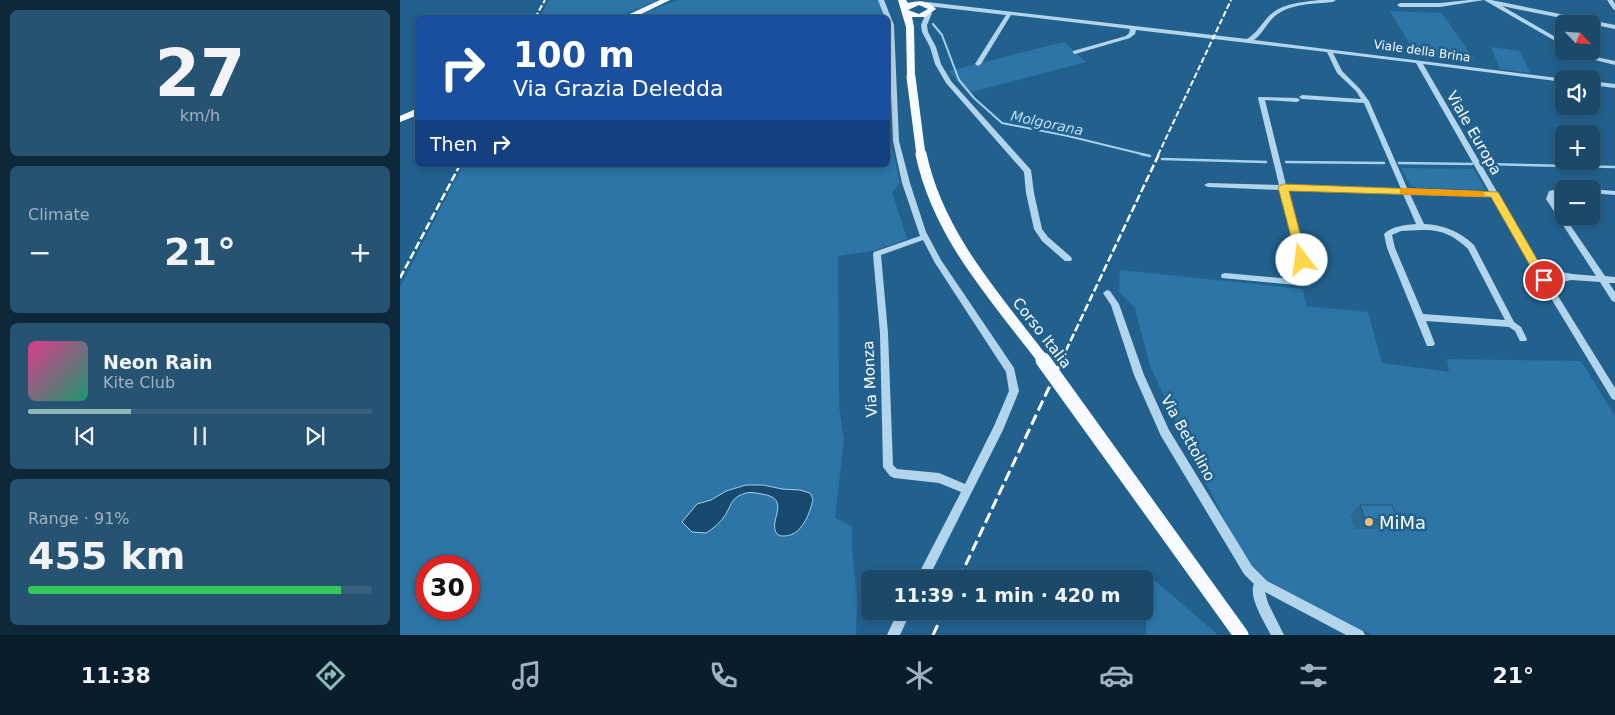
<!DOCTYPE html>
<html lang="en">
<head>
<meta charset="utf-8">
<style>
	body { margin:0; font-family:"DejaVu Sans",sans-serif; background:#275372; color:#f1f3f6; height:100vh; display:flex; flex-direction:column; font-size:19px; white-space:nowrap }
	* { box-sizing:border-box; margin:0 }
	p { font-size:16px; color:#9fb2c1 }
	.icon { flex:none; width:28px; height:28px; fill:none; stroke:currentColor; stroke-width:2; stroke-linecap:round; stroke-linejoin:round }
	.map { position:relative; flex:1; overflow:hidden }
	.panel { display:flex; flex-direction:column; gap:10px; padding:10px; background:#0e283a; width:400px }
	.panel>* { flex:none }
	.banner { position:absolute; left:15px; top:15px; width:475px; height:152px; border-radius:8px; box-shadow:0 2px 8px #0003,0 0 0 1px #38617e; background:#1a4fa0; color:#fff; overflow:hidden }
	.needle { width:32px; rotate:115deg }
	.controls { position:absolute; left:1155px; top:15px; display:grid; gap:10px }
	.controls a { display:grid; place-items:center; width:45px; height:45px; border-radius:8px; background:#1a496a; box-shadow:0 2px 8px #0003,0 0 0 1px #38617e; font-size:25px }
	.speed { position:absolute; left:15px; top:555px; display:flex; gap:10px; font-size:25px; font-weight:700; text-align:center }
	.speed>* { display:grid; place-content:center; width:65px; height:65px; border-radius:50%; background:#1a496a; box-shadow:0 2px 8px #0003,0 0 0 1px #38617e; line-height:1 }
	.speed .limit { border:8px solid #d22; background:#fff; color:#111 }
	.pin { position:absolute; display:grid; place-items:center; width:42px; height:42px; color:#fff; margin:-21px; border:2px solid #fff; border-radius:50%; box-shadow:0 1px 5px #0007 }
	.me { position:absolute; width:55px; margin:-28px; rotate:345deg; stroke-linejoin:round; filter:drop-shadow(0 0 4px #0008) }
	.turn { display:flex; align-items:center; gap:18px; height:105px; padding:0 15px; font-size:22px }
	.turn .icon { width:65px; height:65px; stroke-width:2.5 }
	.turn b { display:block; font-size:35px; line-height:42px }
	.then { display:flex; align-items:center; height:48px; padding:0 15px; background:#0003; gap:10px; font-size:19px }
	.big { font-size:38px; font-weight:700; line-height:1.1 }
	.panel .tile { flex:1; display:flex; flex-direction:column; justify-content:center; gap:8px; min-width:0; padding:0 18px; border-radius:8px; background:#275372 }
	.panel .dial { align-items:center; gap:0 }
	.dial b { font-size:65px; line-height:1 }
	.song { display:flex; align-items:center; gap:15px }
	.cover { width:60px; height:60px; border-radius:8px; background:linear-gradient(135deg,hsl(330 70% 55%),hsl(160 70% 35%)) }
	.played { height:5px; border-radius:2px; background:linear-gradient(90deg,#8bbbb9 30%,#38617e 30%) }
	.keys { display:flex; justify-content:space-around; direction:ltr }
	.heat { display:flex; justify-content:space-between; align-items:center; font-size:28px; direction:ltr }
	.charge { height:8px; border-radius:4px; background:linear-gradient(90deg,#34c759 91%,#38617e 0) }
	.trip { position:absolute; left:461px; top:570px; width:292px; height:50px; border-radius:8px; background:#1a496a; box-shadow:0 2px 8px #0003,0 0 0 1px #38617e; font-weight:700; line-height:50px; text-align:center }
	.menu { display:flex; height:80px; justify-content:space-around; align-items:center; background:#0a1d2a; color:#9fb2c1 }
	.menu .icon { width:35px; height:35px }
	.menu .selected { color:#8bbbb9 }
	.menu b { font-size:22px; color:#f1f3f6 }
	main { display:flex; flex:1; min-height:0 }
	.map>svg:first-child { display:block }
	.green { fill:#2c75a6; fill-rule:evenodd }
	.water { fill:#18496e; stroke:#a6d1ed }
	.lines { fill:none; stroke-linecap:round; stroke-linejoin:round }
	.stream-far1 { stroke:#a6d1ed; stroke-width:2 }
	.stream { stroke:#a6d1ed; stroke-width:2.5 }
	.minor { fill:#b2d5ec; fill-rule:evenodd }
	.major { fill:#f7fbff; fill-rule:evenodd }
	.rail-far2 { stroke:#fff; stroke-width:2; stroke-dasharray:6 2.5; stroke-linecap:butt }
	.rail-far1 { stroke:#fff; stroke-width:2.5; stroke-dasharray:8 3; stroke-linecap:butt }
	.rail { stroke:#fff; stroke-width:3; stroke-dasharray:11 4.5; stroke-linecap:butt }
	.major-bridge-far2 { stroke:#f7fbff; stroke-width:9 }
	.major-bridge-far1 { stroke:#f7fbff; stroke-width:11 }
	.major-bridge { stroke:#f7fbff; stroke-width:15 }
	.wall { fill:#2b6993 }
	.building { fill:#327aab; stroke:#235578 }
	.route { fill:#ffd54a; stroke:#a68a30 }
	.slow { fill:#f59e0b }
	.poi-dot { fill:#f7be74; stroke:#22618e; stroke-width:2 }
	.labels { text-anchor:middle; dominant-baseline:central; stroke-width:5; stroke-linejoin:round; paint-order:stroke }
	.far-street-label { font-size:12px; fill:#fff; stroke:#22618e }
	.far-water-label { font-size:14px; font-style:italic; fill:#bedef3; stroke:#22618e }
	.street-label { font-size:15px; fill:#fff; stroke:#22618e }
	.near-poi-label { font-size:18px; fill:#fff; stroke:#22618e; text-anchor:start }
</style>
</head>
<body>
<main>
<section class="panel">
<div class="tile dial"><b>27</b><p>km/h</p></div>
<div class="tile"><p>Climate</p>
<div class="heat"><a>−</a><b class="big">21°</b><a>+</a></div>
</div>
<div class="tile">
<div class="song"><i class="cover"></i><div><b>Neon Rain</b><p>Kite Club</p></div></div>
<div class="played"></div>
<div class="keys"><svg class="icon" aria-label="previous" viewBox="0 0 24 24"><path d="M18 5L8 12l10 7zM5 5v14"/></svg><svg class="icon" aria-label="pause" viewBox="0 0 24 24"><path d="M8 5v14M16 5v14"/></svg><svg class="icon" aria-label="next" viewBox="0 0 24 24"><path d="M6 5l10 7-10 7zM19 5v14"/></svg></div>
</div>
<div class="tile"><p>Range · 91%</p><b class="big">455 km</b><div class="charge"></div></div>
</section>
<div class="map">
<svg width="1215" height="635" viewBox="0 0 1215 635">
	<rect width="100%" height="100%" fill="#22618e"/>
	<path class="green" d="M149,0h110l-41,17h-78z
		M278,0h201l5,17 -253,1z
		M990,11l52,2 32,46 -57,-3z
		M664,42l22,20 -118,31 -19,-22z
		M1091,47l29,4 10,22 -30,-4z
		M488,48l3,94 9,41 -8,9 15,47 -34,12 -35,5 1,151 5,32 -9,79 17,8v23l5,50 -1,36h-456v-348l63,-122h425zM26,566h43v43h-43z
		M1001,168l73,1 12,21 -68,-2 -8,-3z
		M720,270l183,19 3,17 62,6 14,51 67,9 -2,-13 134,2 34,55v219h-243l-108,-55 -16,-15 -57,-111 -41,-88 -15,-58 -16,-16z
		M747,574l69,59 1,2h-71z"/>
	<path class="water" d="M346,485h17l19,4 18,1 10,3 3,6c-3,14 -11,37 -29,37 -3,0 -4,0 -7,-2 -10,-13 16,-35 -15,-40 -5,-1 -11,-2 -16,-1 -14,4 -14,10 -20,21 -5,8 -12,14 -20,19l-14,-1 -10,-10 15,-18 14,-4 15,-9z"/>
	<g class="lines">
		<path class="stream-far1" d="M533,24l9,11 17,45 15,18 28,25 66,13 78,19"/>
		<path class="stream" d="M741,154l9,2
			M762,159l104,3
			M886,162l98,1
			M999,163l73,1
			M1084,164l131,3"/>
		<path class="minor" d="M478,0h6l10,25 5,116 11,42 16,49 15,28 73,108 5,23 -16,39 -75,149h-12l45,-87 -22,-9 -45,-5 -4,-2 -7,-9 -3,-134 -7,-79 1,-2 46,-16 -18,-53 -9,-42 -5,-116v-7h-3zM523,240l12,23 71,109 3,19 -15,35 -29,58 -26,-11 -42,-4 -4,-4 -5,-132 -7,-78z
			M920,0h16l-3,2c-19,2 -42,1 -58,14 -8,7 -12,17 -21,24l312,39h-2v3l-141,-18 118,204 31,6 24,2 -50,-77 3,-8 15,-3 3,1h-3v3l-9,3 -1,4 10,17 41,60 10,1v6h-6l6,9v10l-3,-1 -12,-19 -29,-2 -13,3h-8l65,105v12l-3,-1 -77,-127 -42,-75 -83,-3 14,30c20,1 35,7 50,21l40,77 7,5 6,12 -1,2h-6l-5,-10 -6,-4 -83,-6 9,23 -2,2h-6l-40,-98 -3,-14c8,-8 21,-9 32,-10l-13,-30 -115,-4 23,93 -1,2 -3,1 -85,-8 -1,-2 1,-2 3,-1 77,7 -22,-90 -72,-3 -4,-2 4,-2 71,2 -21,-87 1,-1 38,1 3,2 -3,2 -32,-2 21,85 115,4 -37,-86 -62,-4 -3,-2 3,-2 59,4 -5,-8 -19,-18 -10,-21 -191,-22 -1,4 -5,4 -55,16 -2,-1v-2l53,-15 3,-3 1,-4 -119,-14 -30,49 -3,2 -3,-2 31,-49 -79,-9 -3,-2 3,-2 320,37c10,-6 14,-15 22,-23 13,-13 34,-14 51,-16zM933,53l83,10 74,130 -82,-3 -39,-89 -9,-12 -18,-18zM1021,230c19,-1 33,5 47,19l37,71 -82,-6 -28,-66 -3,-13 9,-4zM1145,274l13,3h-11z
			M1069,0h22l124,25v4l-113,-23 62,36v4l-80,-46 -44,7h-40l-3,-2 3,-2h40z
			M1207,0h6l2,4v6l-2,-1z
			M529,11l3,2 -5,12 1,7 8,15 5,17 10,17 80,89 3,23 8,36 6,8 23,20 1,2 -1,2h-6l-23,-20 -8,-12 -8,-36 -2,-21 -78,-89 -11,-19 -5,-17 -8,-15 -1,-7 5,-12z
			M1173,51h8l10,5 24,5v4l-28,-7z
			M1191,81l24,3v4l-24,-3z
			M1191,189l24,2v4l-24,-2z
			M707,290l3,1 9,13 25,71 25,55 83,136 15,15 96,50 2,4h-19l-81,-43 3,11 16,32h-13c-6,-12 -23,-38 -17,-51l-10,-10 -83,-138 -27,-61 -23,-70 -8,-12z
			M498,611h13l-11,24h-13z"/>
		<path class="major" d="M260,0h10l-37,18h-12z
			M498,0h8l2,3c11,-3 20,-3 28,6l-11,8h-13l2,10 1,50 -4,3 -4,-3 -1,-50zM519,5l9,4 -9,5 -11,-4z
			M18,108v7l-18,7v-6z"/>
		<path class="rail-far2" d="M135,18l10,-18
			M758,155l73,-155"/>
		<path class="rail-far1" d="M0,278l60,-113
			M661,361l98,-207"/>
		<path class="rail" d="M559,579l103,-219
			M533,635l11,-24"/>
		<path class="major-bridge-far2" d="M511,77l10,78"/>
		<path class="major-bridge-far1" d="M521,154c17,81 74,143 123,207"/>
		<path class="major-bridge" d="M643,360l198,275"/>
	</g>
	<path class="wall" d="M960,505l38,14 -11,10h-32l-5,-14z"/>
	<path class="building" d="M960,505h32l6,14h-33z"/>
	<path class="route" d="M883,184l215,8 51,88 -1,3h-8l-49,-86 -202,-6 18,69 -1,3h-8l-20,-76z"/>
	<path class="slow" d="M1004,188l77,3 5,3 -5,3 -81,-3v-5z"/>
	<circle class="poi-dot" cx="969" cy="522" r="5"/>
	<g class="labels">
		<g class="far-street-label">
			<text transform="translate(1022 51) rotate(8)">Viale della Brina</text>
		</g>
		<g class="far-water-label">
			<text transform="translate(647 123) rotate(12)">Molgorana</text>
		</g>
		<g class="street-label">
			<text transform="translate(1074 133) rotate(60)">Viale Europa</text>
			<text transform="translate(642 333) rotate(52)">Corso Italia</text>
			<text transform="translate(470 379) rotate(-93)">Via Monza</text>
			<text transform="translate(788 438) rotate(61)">Via Bettolino</text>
		</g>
		<g class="near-poi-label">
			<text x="979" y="522">MiMa</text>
		</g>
	</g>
</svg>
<div class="controls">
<a><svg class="needle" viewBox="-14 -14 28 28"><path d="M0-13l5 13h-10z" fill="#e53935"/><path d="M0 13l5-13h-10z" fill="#9fb2c1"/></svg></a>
<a><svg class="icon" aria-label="sound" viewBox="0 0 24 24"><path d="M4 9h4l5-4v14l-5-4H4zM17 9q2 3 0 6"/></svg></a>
<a>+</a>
<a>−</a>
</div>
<div class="speed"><div class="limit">30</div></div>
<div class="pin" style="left:1144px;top:280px;background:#d93025"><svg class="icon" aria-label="arrive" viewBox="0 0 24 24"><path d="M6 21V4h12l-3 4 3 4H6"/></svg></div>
<svg class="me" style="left:902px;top:260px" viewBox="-20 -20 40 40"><circle r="19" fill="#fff"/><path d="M0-13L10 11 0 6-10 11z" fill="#ffd54a"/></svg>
<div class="trip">11:39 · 1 min · 420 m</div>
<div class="banner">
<div class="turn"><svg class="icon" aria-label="right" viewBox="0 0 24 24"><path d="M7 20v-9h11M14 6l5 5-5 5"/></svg><div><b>100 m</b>Via Grazia Deledda</div></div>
<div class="then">Then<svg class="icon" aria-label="right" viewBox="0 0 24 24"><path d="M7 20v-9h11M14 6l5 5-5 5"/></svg></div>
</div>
</div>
</main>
<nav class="menu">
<b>11:38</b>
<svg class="icon selected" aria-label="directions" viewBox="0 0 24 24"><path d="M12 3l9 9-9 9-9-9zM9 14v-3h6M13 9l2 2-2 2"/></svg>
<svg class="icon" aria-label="music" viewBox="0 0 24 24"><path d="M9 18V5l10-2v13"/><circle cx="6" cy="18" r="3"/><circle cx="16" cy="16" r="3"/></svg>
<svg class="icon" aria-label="phone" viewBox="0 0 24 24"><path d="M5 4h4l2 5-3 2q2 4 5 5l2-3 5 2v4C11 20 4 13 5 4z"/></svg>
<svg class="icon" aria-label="climate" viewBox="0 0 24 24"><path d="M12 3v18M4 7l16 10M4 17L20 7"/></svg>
<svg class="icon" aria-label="car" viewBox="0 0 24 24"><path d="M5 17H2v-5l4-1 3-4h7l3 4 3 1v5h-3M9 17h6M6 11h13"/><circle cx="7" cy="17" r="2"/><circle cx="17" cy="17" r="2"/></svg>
<svg class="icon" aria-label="filters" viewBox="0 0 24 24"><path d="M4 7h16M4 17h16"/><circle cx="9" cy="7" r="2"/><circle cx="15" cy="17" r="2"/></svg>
<b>21°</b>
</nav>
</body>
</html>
